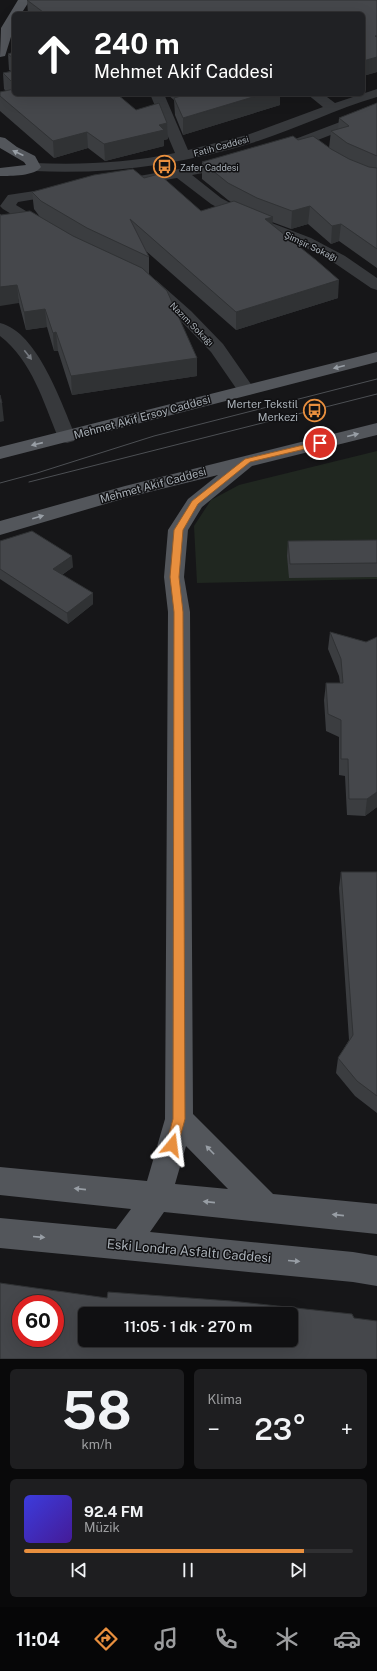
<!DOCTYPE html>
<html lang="tr">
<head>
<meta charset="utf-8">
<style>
	body { margin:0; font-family:"Public Sans",sans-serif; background:#1e1e20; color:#f1f3f6; height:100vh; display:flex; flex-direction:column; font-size:15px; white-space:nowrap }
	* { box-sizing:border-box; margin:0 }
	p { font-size:13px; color:#9c9d9f }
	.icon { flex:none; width:22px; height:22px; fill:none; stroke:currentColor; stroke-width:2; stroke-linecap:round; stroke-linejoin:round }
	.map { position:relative; height:1359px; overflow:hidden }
	.details { display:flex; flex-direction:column; gap:10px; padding:10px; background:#09090a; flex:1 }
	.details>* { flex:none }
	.hud { position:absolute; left:12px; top:12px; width:353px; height:84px; border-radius:6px; box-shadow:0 4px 16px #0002,0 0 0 1px #303032; background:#202124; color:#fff; overflow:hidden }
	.speed { position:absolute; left:12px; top:1295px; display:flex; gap:8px; font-size:20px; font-weight:700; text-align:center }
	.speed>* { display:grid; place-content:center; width:52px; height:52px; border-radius:50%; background:#101012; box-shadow:0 4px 16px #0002,0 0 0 1px #303032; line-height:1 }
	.speed .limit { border:6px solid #d22; background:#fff; color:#111 }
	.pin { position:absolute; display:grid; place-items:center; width:34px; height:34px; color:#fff; margin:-17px; border:2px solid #fff; border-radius:50%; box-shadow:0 1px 4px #0007 }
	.me { position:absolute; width:44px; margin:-22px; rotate:16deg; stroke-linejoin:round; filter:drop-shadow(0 0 3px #0008) }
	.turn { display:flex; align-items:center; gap:14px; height:84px; padding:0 16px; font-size:18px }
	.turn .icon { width:52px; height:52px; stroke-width:2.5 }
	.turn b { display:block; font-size:28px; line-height:34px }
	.big { font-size:30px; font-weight:600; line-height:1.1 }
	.details .widget { flex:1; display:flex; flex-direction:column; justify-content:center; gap:6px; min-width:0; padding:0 14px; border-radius:6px; background:#1e1e20 }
	.details .dial { align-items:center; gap:0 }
	.dial b { font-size:52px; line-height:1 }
	.song { display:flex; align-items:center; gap:12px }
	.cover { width:48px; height:48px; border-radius:6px; background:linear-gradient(135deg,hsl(240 70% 55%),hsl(260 70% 35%)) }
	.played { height:4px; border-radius:2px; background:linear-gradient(90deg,#e88f3e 85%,#303032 85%) }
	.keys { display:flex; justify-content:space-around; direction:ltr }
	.heat { display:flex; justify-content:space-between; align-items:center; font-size:22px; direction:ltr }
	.details .tiles { flex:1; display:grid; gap:10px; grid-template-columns:1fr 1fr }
	.widget:last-child { grid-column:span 2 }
	.trip { position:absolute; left:78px; top:1307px; width:220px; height:40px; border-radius:6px; background:#101012; box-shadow:0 4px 16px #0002,0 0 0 1px #303032; font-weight:600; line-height:40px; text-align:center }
	.dock { display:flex; height:64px; justify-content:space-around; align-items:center; background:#060607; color:#9c9d9f }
	.dock .icon { width:28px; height:28px }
	.dock .current { color:#e88f3e }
	.dock b { font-size:18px; color:#f1f3f6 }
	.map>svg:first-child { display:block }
	.green { fill:#202720 }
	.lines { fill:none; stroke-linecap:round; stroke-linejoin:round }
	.minor { fill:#37393c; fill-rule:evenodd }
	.major { fill:#53565b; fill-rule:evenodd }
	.tram { stroke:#4c4f53; stroke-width:1 }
	.wall { fill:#3b3d40 }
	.shaded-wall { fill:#303234 }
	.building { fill:#45474b; stroke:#303234; fill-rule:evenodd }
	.oneway { fill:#989ea5 }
	.oneway2 { fill:#767a80 }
	.route { fill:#e88f3e; stroke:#975d28 }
	.labels { text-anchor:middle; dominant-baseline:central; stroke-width:3; stroke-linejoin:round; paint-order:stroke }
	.far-street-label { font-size:9px; fill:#a9b0b7; stroke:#111113 }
	.far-poi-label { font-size:9px; fill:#a9b0b7; stroke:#111113; text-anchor:start }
	.poi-label { font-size:11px; fill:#a9b0b7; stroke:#111113; text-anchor:end }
	.street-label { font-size:11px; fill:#a9b0b7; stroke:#111113 }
	.near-street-label { font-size:13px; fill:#a9b0b7; stroke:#111113 }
</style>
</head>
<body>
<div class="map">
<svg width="377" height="1359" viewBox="0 0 377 1359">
	<rect width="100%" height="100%" fill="#161618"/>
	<path class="green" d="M377,451v128l-180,4 -3,-57 17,-26 28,-15z"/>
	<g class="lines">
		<path class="minor" d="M377,89v8c-41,12 -79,31 -119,44 -73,23 -148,34 -224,30l-5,-1 -2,-3 2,-3 5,-1c47,2 94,0 141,-10l-25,-59h14l24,56 59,-15 76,-28 -16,-13h16l12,9z
			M377,108v9l-85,33 -5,1 -5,-1 -2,-3 2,-3z
			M231,160l5,1 2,3 -2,3 -44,8 29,23 35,19 55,21 34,18 32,22v12l-6,-2 -38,-26 -34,-18 -53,-21 -35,-19 -34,-26 -44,7 -5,-1 -2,-3 2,-3 5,-1z
			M61,187l5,1 2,3 -2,3 -48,8 -2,3 33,20 3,3 -3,3 -5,2 -5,-2 -36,-22 -3,-3 8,-11z
			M150,278l6,2 35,31 32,33 32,46 -3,4 -6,1 -6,-1 -29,-42 -32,-33 -35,-33 -2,-3 2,-3z
			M0,323c38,9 62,82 76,114l-2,4 -7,2 -7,-2 -2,-4c-15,-36 -26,-76 -58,-101z"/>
		<path class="major" d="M18,0h12l-9,14h-7v13l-8,26 -1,3 -5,1 1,-29z
			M0,137l5,1 12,9 18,9 6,11c-6,9 -30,9 -41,9v-8l26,-3 -2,-3 -24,-14z
			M377,352v10l-377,97v-12z
			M377,423v12l-125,31 -50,41 -14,23 -4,47 6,35 3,502 80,80 104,10v30l-213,-22 -14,20 203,20 24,4v30l-24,-4 -353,-34v-30l116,11 15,-20 -131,-14v-28l147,14 18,-62 3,-507 -4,-35 4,-47 20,-31 30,-24 -89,22 -129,38v-14l125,-35zM186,1146l42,43 -53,-5z"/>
		<path class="tram" d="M29,482l348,-88
			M0,483l37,-10 117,-37 223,-57"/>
	</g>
	<path class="wall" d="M27,0h350v72l-14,4v-62h-335z
		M14,52v42l122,16 31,13 1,16 -4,1v6l-59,15 -17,-13 -34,10 -54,-47v-19l6,-1 -2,-2 -1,-16 8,-2 -2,-1 -1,-16z
		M168,94h112v11l-97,30 -8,-20 -1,-15 -6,-5z
		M377,103v165l-38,-27 -8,3 -23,-20 -17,5 -19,-7v3l66,73 -102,32 -90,-79 3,6v18l-1,-1 49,84v18l-125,19 -14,-44h-4l-7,-24 -21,3 -7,-27 -18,-88 39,2 -6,-8 -2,-17 112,-14 57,33 30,-9 -3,-2 -26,-21v-17l96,-22 31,8 2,-17 7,-2 1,-11z
		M377,540v37l-88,1 -2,-22 1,-15z
		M0,541l73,26 -11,8 31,18v11l-25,20 -68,-45z
		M330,632l36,10 11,165 -12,9 -18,-1 -2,-39 -6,-1v-38l-13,-6 -2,-31 2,-17h14l-1,-7 -11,-27z
		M341,872h36v241l-22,-17 -19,-23 2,-15 11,-18 -10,-152z"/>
	<path class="shaded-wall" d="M377,57v15l-14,4v-15z
		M263,94h17v11l-97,30v-17z
		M167,123l1,16 -4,1v6l-59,15 -1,-17z
		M87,132l1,16 -34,10 -1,-17z
		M310,206l-2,18 -17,5 1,-18z
		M273,217l-1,18 -7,-16z
		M341,224l-2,17 -8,3 1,-18z
		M339,280l-1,18 -102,32v-18z
		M17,285l2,18 -19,3v-19z
		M45,309l2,18 -21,3 -2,-18z
		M56,332l2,19h-4l-1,-18z
		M197,358v18l-125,19 -1,-19z
		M0,403h2l2,18 -4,1z
		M72,556l1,11 -19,13 -1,-11z
		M93,593v11l-25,20 -1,-11z
		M377,792v15l-12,9 2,-17z"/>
	<path class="building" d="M27,0h350v36h-2l2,1v20l-14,4v-47h-328l8,-2z
		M14,52v7l-6,-5z
		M14,71v13l-11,-11z
		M14,89v5h103l19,16 23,-7 8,20 -8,2 5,5 -60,14 -17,-12 -34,9 -53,-45v-4z
		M188,94h75l-80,24 -9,-20z
		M377,103v53l-30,-13 -16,-12 18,-5 -10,-8z
		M293,136l5,4 15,-4 18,13 18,10 20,8 8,1v81l-36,-25 -9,2 -22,-20 -18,5 -35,-13 -29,-15 -26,-21z
		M133,169l11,9 15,-4 42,37 33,-10 39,16 -8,2 51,41 23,20 -103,32 -106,-93 19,38 -62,-29 -46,-27 -9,-9 62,-17z
		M30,211l43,25 69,32 25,23 30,67 -126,18 -15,-44 -3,1 -8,-24 -21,3 -7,-27 -17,2v-73l1,1z
		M0,395l2,8h-2z
		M32,531l40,25 -19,13 40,24 -26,20 -67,-44v-28z
		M377,540v23l-87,1 -2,-23z
		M330,632l36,10 11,-5v155l-10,7h-18l-1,-40h-7v-39l-13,-6 -2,-31h17l-2,-24z
		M341,872h36v224l-20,-15 -19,-23 15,-23z
		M0,1283l107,15 1,-6 123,9 121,13 2,4 23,3v38h-377zM21,1304h34v34h-34zM85,1314h206v26h-206z"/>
	<defs><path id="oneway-solid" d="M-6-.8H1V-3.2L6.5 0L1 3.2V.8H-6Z"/></defs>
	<g class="oneway">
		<use href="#oneway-solid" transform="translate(18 153) rotate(-155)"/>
		<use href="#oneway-solid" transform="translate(339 367) rotate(166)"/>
		<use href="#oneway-solid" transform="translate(353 435) rotate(-14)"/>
		<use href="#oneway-solid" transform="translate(37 444) rotate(167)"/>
		<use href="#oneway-solid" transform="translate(38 517) rotate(-16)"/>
		<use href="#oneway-solid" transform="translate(210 1150) rotate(-134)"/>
		<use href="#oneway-solid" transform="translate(80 1189) rotate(-174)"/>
		<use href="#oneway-solid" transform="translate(209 1202) rotate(-174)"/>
		<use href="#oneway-solid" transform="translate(338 1215) rotate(-174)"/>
		<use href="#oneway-solid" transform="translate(39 1237) rotate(5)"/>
		<use href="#oneway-solid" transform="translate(294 1261) rotate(5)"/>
	</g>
	<use class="oneway2" href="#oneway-solid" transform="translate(28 355) rotate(52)"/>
	<path class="route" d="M320,441h2v4l-72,17 -52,42 -15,26 -4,47 4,35 2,507 -7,26 -2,4 -4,2 -5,-2 -1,-4 7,-26 1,-507 -4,-35 4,-47 18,-29 53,-42z"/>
	<defs>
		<symbol id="bus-ring" viewBox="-11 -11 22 22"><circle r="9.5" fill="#111113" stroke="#e88f3e" stroke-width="1.5"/><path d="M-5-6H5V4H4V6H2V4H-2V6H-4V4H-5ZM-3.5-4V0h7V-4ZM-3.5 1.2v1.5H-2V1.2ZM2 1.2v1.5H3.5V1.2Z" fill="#e88f3e"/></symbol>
	</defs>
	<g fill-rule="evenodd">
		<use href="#bus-ring" x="152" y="154" width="25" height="25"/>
		<use href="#bus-ring" x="302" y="398" width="25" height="25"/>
	</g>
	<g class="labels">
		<g class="far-street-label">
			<text transform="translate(221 146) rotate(-15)">Fatih Caddesi</text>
			<text transform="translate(311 246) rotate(25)">Şimşir Sokağı</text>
			<text transform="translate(192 324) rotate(45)">Nazım Sokağı</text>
		</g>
		<g class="far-poi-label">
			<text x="180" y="167">Zafer Caddesi</text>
		</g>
		<g class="poi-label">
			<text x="298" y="404">Merter Tekstil<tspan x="298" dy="13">Merkezi</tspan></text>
		</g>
		<g class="street-label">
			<text transform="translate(142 417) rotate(-15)">Mehmet Akif Ersoy Caddesi</text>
			<text transform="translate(153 485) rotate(-15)">Mehmet Akif Caddesi</text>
		</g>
		<g class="near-street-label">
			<text transform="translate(189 1251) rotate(5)">Eski Londra Asfaltı Caddesi</text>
		</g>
	</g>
</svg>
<div class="speed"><div class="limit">60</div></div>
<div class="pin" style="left:320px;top:443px;background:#d93025"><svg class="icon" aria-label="arrive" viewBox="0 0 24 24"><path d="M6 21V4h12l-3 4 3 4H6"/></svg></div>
<svg class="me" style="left:172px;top:1145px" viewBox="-20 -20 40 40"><path d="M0-17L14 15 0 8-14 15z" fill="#e88f3e" stroke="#fff" stroke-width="4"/></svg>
<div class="trip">11:05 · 1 dk · 270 m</div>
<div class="hud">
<div class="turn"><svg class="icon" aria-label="ahead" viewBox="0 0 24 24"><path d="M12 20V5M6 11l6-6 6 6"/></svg><div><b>240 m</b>Mehmet Akif Caddesi</div></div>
</div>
</div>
<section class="details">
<div class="tiles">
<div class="widget dial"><b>58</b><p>km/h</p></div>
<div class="widget"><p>Klima</p>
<div class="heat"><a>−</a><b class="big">23°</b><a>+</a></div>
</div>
<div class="widget">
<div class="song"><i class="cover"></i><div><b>92.4 FM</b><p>Müzik</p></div></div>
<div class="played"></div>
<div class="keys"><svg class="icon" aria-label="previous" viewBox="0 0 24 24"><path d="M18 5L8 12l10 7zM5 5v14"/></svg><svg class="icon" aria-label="pause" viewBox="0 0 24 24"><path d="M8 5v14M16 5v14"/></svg><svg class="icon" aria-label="next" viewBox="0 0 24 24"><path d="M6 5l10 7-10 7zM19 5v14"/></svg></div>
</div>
</div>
</section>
<nav class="dock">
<b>11:04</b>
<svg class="icon current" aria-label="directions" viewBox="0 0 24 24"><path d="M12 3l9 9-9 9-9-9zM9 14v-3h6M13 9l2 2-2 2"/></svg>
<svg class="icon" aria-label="music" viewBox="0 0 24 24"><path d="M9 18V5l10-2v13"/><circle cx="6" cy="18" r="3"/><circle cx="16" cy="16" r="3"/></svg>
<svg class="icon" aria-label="phone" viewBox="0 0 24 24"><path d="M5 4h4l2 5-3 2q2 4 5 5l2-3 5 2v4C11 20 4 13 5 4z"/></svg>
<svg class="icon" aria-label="climate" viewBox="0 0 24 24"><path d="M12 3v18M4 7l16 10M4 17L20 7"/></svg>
<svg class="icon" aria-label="car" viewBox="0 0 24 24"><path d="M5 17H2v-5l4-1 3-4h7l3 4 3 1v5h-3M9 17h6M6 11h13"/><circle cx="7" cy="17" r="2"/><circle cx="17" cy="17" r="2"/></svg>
</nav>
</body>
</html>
